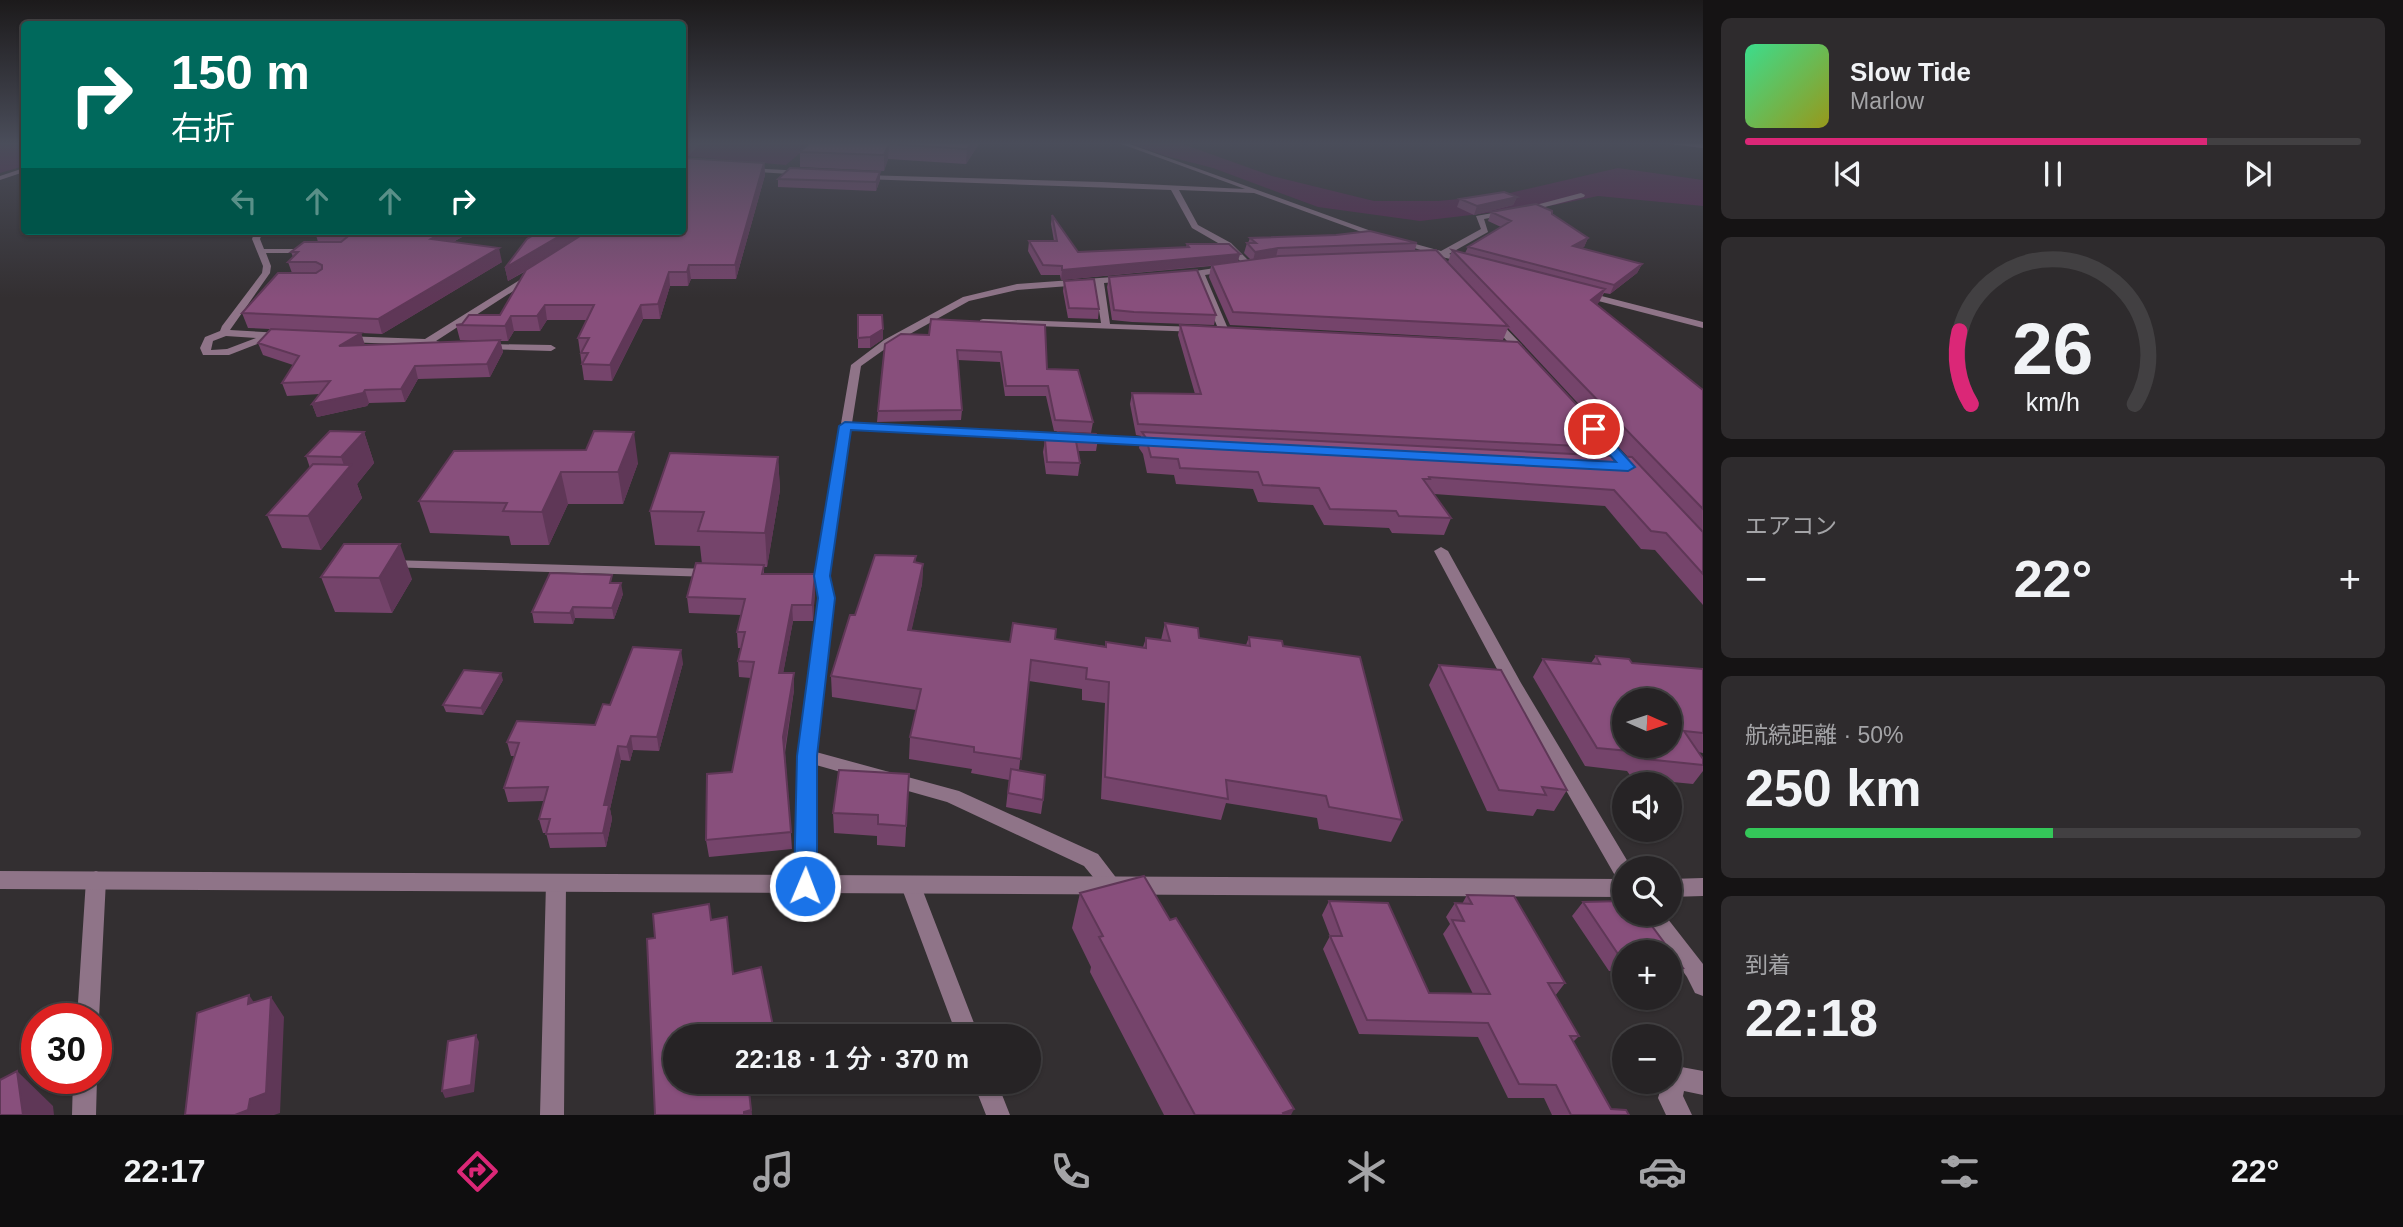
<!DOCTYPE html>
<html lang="ja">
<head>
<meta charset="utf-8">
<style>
	body { margin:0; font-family:Arial,"Noto Sans JP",sans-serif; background:#2e2b2d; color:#f1f3f6; height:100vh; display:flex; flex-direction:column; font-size:26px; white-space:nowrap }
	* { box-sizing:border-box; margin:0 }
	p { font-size:23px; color:#a4a4a7 }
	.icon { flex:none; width:38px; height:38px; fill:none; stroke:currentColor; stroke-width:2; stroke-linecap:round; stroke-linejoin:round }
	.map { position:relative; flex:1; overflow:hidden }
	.sheet { display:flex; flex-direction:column; gap:18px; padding:18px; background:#151314; width:700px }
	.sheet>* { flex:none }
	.guide { position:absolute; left:21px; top:21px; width:665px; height:214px; border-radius:7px; box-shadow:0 2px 5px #0004,0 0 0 2px #424042; background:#00695c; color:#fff; overflow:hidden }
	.needle { width:46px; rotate:93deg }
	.tools { position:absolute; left:1612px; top:688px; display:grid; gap:14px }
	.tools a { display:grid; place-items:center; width:70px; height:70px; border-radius:50%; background:#262325; box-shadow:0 2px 5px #0004,0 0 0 2px #424042; font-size:35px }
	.speed { position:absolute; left:21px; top:1003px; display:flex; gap:14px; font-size:35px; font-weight:700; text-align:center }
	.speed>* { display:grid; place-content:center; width:91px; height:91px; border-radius:50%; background:#262325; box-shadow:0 2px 5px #0004,0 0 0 2px #424042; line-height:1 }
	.speed .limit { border:10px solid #d22; background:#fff; color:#111 }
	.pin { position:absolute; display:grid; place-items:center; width:60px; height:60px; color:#fff; margin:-30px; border:4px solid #fff; border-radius:50%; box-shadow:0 2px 7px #0007 }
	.me { position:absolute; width:77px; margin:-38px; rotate:1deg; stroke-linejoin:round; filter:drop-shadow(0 0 5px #0008) }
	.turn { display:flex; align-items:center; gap:24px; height:147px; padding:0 35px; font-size:32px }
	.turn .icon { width:91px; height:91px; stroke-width:2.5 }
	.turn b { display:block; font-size:49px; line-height:60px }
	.lanes { display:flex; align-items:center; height:66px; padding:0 35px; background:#0003; justify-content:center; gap:35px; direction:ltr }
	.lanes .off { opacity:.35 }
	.big { font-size:52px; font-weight:600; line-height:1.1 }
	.sheet .tile { flex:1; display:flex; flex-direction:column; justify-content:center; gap:10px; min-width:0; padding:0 24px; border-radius:10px; background:#2e2b2d }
	.sheet .dial { align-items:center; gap:0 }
	.dial svg { height:182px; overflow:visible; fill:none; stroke:#424042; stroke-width:7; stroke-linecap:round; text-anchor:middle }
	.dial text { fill:#f1f3f6; stroke:none }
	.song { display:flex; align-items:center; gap:21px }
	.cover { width:84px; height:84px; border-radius:10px; background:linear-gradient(135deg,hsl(150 70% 55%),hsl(60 70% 35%)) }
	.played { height:7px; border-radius:4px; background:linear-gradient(90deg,#db2777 75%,#424042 75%) }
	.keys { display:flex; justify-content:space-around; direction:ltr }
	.heat { display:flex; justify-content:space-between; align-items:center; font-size:38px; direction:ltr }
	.charge { height:10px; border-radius:5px; background:linear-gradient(90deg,#34c759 50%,#424042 0) }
	.trip { position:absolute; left:663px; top:1024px; width:378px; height:70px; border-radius:35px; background:#262325; box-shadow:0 2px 5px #0004,0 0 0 2px #424042; font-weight:600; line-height:70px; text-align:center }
	.menu { display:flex; height:112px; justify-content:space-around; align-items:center; background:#0f0e0f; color:#a4a4a7 }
	.menu .icon { width:49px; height:49px }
	.menu .active { color:#db2777 }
	.menu b { font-size:32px; color:#f1f3f6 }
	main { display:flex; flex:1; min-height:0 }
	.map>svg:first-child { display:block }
	.green { fill:#58254e }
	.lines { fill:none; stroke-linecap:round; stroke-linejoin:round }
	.minor { fill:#8f7488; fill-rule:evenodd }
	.tertiary { fill:#8f7488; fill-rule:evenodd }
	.wall { fill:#75446b }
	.shaded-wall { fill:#5f3757 }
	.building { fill:#884f7c; stroke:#5f3757; stroke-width:2; fill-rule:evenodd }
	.route { fill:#1a73e8; stroke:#114b97; stroke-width:2 }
</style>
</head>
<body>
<main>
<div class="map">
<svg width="1703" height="1115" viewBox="0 0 1703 1115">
	<rect width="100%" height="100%" fill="#332f31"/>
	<path class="green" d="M0,142h24v24l-24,7z
		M682,142h131l-27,23 -103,-9z
		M1126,142h51l95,34 102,25h64l63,-6 117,-27 85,12v26l-105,-10 -43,9 -135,16 -102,-14 -105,-39 -47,-12z"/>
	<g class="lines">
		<path class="minor" d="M1116,142h8l261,94 -7,2 -124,-45 -75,-3 19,35 33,18 21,21 1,2 -4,3 -24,-22 -33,-19 -21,-38 -308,-11 -3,-2 3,-2 239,7 143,7z
			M1667,142l36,2v4l-33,-4z
			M747,168l57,3 3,2 -3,2 -59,-4z
			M1581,193l4,2 -1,2 -51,13 -49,9 4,13 -39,22 22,6v4l-29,-7 -7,1v-3l-38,-13 4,-2 40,11 40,-22 -5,-13 56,-10z
			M255,231h8l-3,8 4,10h45l4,2 -4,2h-43l5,13 -1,7 -40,57 52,3 5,3 -5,3 -17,-1v3l-36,14h-26l-3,-7 5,-11 15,-6 2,-5 40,-53 1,-7 -11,-27zM226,336l30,2 -29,11 -16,1 2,-9z
			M1228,266l3,1v4l-26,4 24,56 -5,3 -5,-3 -22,-55 -15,3 -4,-3 4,-3z
			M531,273l7,2 -102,66 12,3v4l-21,-3 -83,-3 -5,-3 5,-3 81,3z
			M1127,276l4,3 -1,2 -26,2 6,41 87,3 3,1v4l-220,-8v-4l3,-1 118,4 -6,-39 -78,6 -48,11 -77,43 -31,22 -9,57 306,15 6,4 -6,4 -307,-16 -22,146 5,22 -18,154 143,39 139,63 26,34 -3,6 -7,3 -7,-3 -23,-28 -137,-64 -131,-37 -1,121 -3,6 -7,3 -7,-3 -3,-6 3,-130 22,-158 -5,-22 36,-211 33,-25 79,-43 54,-13z
			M1582,291l121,31v6l-124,-32v-4z
			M1491,319h6l25,26v4h-8l-23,-26z
			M485,344l66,1 5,3 -5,3 -70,-2v-4z
			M1441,547l7,4 73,132 110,184 -7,1v13l-7,-2 -112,-195 -71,-133z
			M389,560l323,9 7,4 -7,4 -328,-10 -2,-3 2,-3z
			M96,871l7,3 3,6 -7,138 -3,7v-7h-19l9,-138 3,-6z
			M556,874l7,3 3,6 -2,232h-24l6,-232 3,-6z
			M911,877l7,3 3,6 58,150h-22l-56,-150 3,-6z
			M1642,914h22l39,50v32l-8,-3 -8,-16z
			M1676,1066l27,5v24l-19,-4 -1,5 9,19h-26l-8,-17 5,-16h7v-13z
			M96,1077l1,1 -1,37h-24l1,-37z
			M973,1082h24l13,33h-24z"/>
		<path class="tertiary" d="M24,168v4l-24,8v-4z
			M0,871l1624,8v18l-1624,-8z
			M1703,878v18l-33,1v-18z"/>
	</g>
	<path class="wall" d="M682,142h19l-15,16 78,5 1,12 -29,104h-45l-3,7h-18l-10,33h-17l-31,62 -28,-1 -6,-42 9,-18h-40l-7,11h-26l-6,10h-8l3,11 -13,25 -72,2 -13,23 -36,1 -2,3 -50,11 -5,-13 8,-10 -33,2 -5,-13 11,-18 -30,-10 -5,-12 12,-14 -22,-1 -6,-15 50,-40 -4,-11 5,-5 -2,-5 27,-10 -2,-7 -22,-4h179l-20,11 49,20 -120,72 -21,-1 3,12 116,-4 -20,-1 -4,-15 44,-10 26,-44 -18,10 -3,-13 177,-37z
		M811,142h169l-14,22 -78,-5 -4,12 -84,-4v-15z
		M778,179l102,1 -4,11 -98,-4z
		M1517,197l-4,8 -39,10 -17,-8 3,-8z
		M1491,212l61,2 36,24 -4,9 -3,1 61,16 -5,9 -27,21 -6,-1 -5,9 -3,3 107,85v215l-48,-55 -14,-1 -36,-43 -171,-12 17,24 -7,17 -52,-2 -3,-5 -65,-3 -11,-20 -55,-3 -5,-13 -77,-5 -2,-9 -27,-2 -4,-19 -4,-6 2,-12 -5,-1 -6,-31 2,-11 63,1 -17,-59 2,-10 437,123 -4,8 15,1 -120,-129 -5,12 -273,-15 -21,-48 2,-11 -150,14 -1,-5h-19l-13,-24 1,-10h25l-3,-17 1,-9 26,37 108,-5 1,-3 53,10 -2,7 13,-1 -7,-7 3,-10h1l2,-5 167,5 -2,7 33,12 4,-12 13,3 3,-6 33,-20 -13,-6z
		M1109,277l107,38 -2,10 -82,-3 -20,-2 -5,-33z
		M1064,281l35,28 -1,10 -30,-1 -5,-27z
		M858,315l25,14v10l-13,9h-12z
		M931,319l116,50 46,53 -2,11 -37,-2 -8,-35h-41l-5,-34 -42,-2 4,50 -1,10 -84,2 1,-11 51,-76z
		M364,432l10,31 -17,21 5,14 -41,52 -39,-2 -15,-33 43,-47 -4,-12z
		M1058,432l40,7 -2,12h-18l2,12 -2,13 -32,-2 -3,-22 2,-12h12z
		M454,451l184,12 -15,41h-55l-19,41h-38l-2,-9 -79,-3 -11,-32z
		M778,457l2,33 -13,77h-3v7h51v16l-2,31h-20l-10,52h11v17l-9,63 7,96 -83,8 -3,-17 26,-68 19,-94 -12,-1 -1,-16 3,-13h-3l-1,-16 4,-17 -52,-2 -2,-16 15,-33 -2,-18 -45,-1 -5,-34z
		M344,544l68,35 -20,34 -57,-1 -14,-35z
		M916,556l-1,7 8,1 -1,20 -11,47 99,11 45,-3 50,7 1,-4 37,5 3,-9 15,2 4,-17 34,15 47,7 3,-8 34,9 119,174 -11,22 -72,-13 -2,-11 -91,-15 -5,17 -120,-21 4,-96 -23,-3v-11l-53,-8 -10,89 24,30 -2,14 -35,-7 3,-27 -38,-7 1,-4 -63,-10 1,-22 6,-27 -84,-13 -1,-21 24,-61z
		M614,583l9,11 -9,25 -39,-1 -2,6 -39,-1 -2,-11z
		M1596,656l36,7 71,6v84l-5,-1 5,13v6l-10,13 -61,-6 -5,-7 -42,-5 -52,-89 10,-18 48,4z
		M683,663l-24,88 -26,-1 -3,11 -9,-1 -11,49 2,10 -6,28 -56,1 -4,-15h-3l-4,-14 5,-18 -36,1 -4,-14 11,-32h-4l-4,-14 88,-17 15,-20z
		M1439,665l128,125 -13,21 -17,-2 -4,7 -46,-5 -58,-126z
		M503,680l-20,35 -37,-3 -3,-7z
		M909,774l-4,73 -28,-2v-9l-43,-3 -1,-20z
		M1080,893l211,222h-127l-74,-143 1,-5 -19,-39z
		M1467,895l98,88 -10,13 24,40 -6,6 38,67 18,6h-77l-8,-17h-36l-30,-61 -119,-3 -36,-85 7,-13 -8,-21 7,-14 100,92 44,1 -30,-60 7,-10 -4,-7 9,-14 7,1z
		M1624,901v13h19l40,54 -13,14v-30h-46v28l-6,-9h-9l-37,-55 11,-14z"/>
	<path class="shaded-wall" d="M690,142h11l-19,20v-13z
		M972,142h8l-14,22 1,-15z
		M889,144l-1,15 -4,12v-16z
		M764,163l1,12 -29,104 -1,-14z
		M880,172v8l-4,11v-9z
		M1517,197l-4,8 -39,10 3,-9z
		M446,231h27l-39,21 -3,-13z
		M568,231h24l-84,50 -3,-13z
		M1588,238l-4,9 -15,8 4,-9z
		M499,248l3,14 -120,72 -4,-15z
		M1278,248l-2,9 -23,4 2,-9z
		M1240,254l-3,9 -176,17 1,-10z
		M1642,264l-5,9 -27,21 4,-9z
		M689,265l2,14 -3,7 -1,-14z
		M669,272l1,14 -10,33 -2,-15z
		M1605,289l-6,13 -15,12 7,-14z
		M545,305l2,15 -7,11 -3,-15z
		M641,305l2,14 -31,62 -2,-16z
		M511,316l3,15 -6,10 -3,-15z
		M883,329v10l-13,9v-11z
		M361,333l4,12 -26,1z
		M500,340l3,12 -13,25 -3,-13z
		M415,366l3,13 -13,23 -4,-13z
		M365,390l4,13 -2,3 -50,11 -5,-13z
		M364,432l10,31 -17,21 5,14 -41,52 -13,-34 38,-45 -5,-14z
		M634,432l4,31 -15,41 -5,-32z
		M778,457l2,33 -13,77 -2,-34z
		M561,472l7,32 -19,41 -7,-33z
		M400,544l12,35 -20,34 -13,-35z
		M923,564l-1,20 -15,67 1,-21z
		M815,574v16l-2,31 -1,-16z
		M621,583l2,11 -9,25 -2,-11z
		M792,605l1,16 -13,69 -1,-17z
		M573,607l2,11 -2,6 -3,-11z
		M681,650l2,13 -24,88 -2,-14z
		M501,673l2,7 -20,35 -2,-7z
		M794,673v17l-10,64 -1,-17z
		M631,736l2,14 -3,11 -3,-14z
		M618,746l3,14 -11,49 2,10 -6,28 -3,-14 1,-28z
		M249,995l14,21 -15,-12z
		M271,997l13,20 -4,96 -6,2h-39l15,-16z
		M476,1035l3,7 -5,50 -29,6 -3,-7z
		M17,1071l36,35 1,9h-31z
		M748,1082h7l-6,1 3,32h-8z
		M1294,1109l-3,6h-9l1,-2z"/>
	<path class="building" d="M682,142h8l-8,7z
		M811,142h161l-5,7 -78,-5 -5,11 -84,-3z
		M682,158l82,5 -29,102h-46l-2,7h-18l-11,32 -17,1 -31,60 -28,-1 6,-11h-7l8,-15h-11l16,-33h-49l-8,11h-26l-6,10 -49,-1 6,-1 7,-9h31l26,-45 62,-39h94z
		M790,168l90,4 -4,10 -98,-3z
		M1504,192l13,5 -40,9 -17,-7z
		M1536,204l16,7v3l36,24 -15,8 69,18 -28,21 -146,-38 43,-26 -20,-9z
		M1052,215l26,37 111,-5 -2,-3h42l11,10 -178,16v-4l-19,-1 -14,-24h28z
		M318,231h128l-15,8 68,9 -121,71 -136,-6 36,-40h38l6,-4v-4l-6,-3h-28l10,-10h-7l13,-10h37l6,-5 -6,-4h-26z
		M540,231h28l-63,37 22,-29z
		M1370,231l47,12 -139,5 -23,4 -8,-9h9l-6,-5 86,-3z
		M1436,250l72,76 -275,-14 -21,-47 67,-9z
		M1452,250l153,39 -14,11 112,90v119z
		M1197,270l19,45 -82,-3 -20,-2 -5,-33z
		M1094,279l5,30 -30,-1 -5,-27z
		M858,315h24l1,14 -13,8 -12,1z
		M931,319l114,6 2,44 31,1 15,52 -38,-2 -7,-34h-42l-5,-34 -44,-2 5,60 -84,1 7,-67 16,-10 28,1z
		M1180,325l338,17 99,106 -479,-24 -6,-31 69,1z
		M271,329l90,4 -22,13 161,-6 -13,24 -72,2 -14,23 -36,1 -2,3 -51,11 18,-23 -48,2 17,-27 -41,-13z
		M330,431l34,1 -23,25 -35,-1z
		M594,431l40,1 -16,40h-57l-19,40 -39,-1 4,-8 -88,-2 35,-50 132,-1z
		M1058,432l38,2 2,5 -38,-1z
		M1142,432l490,25 71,75v42l-37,-41 -15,-2 -37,-41 -185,-13 1,2h-7l28,39 -52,-2 -3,-5 -66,-2 -11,-21 -56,-3 -5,-13 -78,-4 -2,-9 -27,-2 -5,-19z
		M1045,440l31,1 4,22 -33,-1z
		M670,453l108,4 -13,76 -67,-2 6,-19 -54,-1z
		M313,464l38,1 -43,51 -41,-1z
		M344,544h56l-21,34 -58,-1z
		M875,555l41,1 -2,6 9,2 -15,66 102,12 3,-19 43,6 -1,10 51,8v-5l40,6v-10l24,3 -5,-18 33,5 1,10 51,8 -1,-9 33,4 1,5 77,11 42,163 -73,-13 -3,-11 -100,-16 2,19 -123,-22 4,-95 -23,-3 1,-11 -56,-8 -10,99 -47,-7v-5l-64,-10 11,-48 -90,-13 19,-61h5z
		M696,563l68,2 -2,9h53l-3,31h-20l-13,68h15l-11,64 8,95 -85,8 1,-66 25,-2 22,-110 -16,-1 7,-29h-8l8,-33 -58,-2z
		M550,573l62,2 -2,8h11l-9,25 -39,-1 -3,6 -38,-1z
		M633,647l48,3 -24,87 -26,-1 -4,11 -9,-1 -14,59h5l-6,28 -57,1 4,-15h-11l9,-32 -44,1 15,-45 -12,-1 10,-21 78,4 8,-21 7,1z
		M1596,656l33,3 3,4 71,6v64l-19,-2 19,28v6l-58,-6 -5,-7 -43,-4 -54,-89 57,5zM1624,700h46v46h-46z
		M1439,665l62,5 66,120 -25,-3 4,8 -47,-5z
		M464,670l37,3 -20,35 -38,-3z
		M1011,769l34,6 -2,25 -35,-7z
		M839,770l70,4 -3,52 -28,-2v-9l-45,-2z
		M1144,876l26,44 6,-2 118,191 -11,4 1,2h-89l-96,-178 4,-1 -23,-43z
		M1467,895l47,1 51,87h-17l31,53h-9l41,73 15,1 3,5h-58l-15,-30 -37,-1 -31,-61 -121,-3 -37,-84h12l-13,-35 59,2 41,90 61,1 -38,-74 12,1 -9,-18 17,1z
		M1624,901v13h19l40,54h-13v-16h-46v5h-4l-37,-55z
		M709,904l2,16 16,-3 6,57 28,-7 14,69h-99v46h72l3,28 -7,2v3h-89l-8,-176 8,-1 -2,-24z
		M249,995l-1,9 23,-7 -5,96 -16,6 -2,11 -13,5h-50l12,-102z
		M476,1035l-5,50 -29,6 6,-50z
		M17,1071l6,44h-23v-35z"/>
	<linearGradient id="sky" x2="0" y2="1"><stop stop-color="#1c1a1b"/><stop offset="0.48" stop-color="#4a4d5a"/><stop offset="1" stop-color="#4a4d5a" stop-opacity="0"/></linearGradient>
	<rect width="1703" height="298" fill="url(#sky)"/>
	<path class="route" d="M845,422l771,40 -29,-33 7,-4 4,1 37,41 -7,4 -777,-41 -21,146 5,22 -18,158v130l-4,7 -8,3 -8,-3 -3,-7 3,-130 21,-158 -4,-22 25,-150z"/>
</svg>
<div class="tools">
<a><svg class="needle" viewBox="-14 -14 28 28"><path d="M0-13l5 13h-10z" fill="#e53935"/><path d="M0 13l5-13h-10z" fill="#a4a4a7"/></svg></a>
<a><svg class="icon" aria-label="sound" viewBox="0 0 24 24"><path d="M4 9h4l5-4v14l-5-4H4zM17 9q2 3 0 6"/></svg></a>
<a><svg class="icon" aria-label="search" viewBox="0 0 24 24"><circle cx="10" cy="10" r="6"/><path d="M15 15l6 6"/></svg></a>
<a>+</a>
<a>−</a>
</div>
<div class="speed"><div class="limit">30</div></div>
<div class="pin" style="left:1594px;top:429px;background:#d93025"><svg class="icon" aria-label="arrive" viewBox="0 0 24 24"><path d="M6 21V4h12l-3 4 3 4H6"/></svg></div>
<svg class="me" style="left:805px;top:886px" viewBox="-20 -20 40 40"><circle r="17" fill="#1a73e8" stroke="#fff" stroke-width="3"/><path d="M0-11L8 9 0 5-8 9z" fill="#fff"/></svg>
<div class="trip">22:18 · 1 分 · 370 m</div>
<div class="guide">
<div class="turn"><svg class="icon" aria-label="right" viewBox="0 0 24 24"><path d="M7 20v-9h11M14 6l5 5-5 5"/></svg><div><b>150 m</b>右折</div></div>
<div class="lanes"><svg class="icon off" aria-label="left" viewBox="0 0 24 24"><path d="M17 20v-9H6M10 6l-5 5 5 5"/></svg><svg class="icon off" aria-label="ahead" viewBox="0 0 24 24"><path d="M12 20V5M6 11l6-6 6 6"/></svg><svg class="icon off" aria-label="ahead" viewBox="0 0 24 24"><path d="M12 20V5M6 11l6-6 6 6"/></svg><svg class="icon" aria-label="right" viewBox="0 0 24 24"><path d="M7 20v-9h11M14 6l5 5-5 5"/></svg></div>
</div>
</div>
<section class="sheet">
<div class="tile">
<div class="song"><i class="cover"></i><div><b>Slow Tide</b><p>Marlow</p></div></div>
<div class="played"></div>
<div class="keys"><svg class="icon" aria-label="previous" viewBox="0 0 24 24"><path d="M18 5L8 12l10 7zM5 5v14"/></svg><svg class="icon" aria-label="pause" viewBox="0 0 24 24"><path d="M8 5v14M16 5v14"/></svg><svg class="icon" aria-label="next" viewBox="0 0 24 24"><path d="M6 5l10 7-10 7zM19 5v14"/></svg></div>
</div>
<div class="tile dial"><svg viewBox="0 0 100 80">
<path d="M14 69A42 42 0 1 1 86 69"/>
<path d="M14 69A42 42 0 0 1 9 37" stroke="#db2777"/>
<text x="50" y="56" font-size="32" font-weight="700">26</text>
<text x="50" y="72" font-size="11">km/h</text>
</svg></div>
<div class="tile"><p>エアコン</p>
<div class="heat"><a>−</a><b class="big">22°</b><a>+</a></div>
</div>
<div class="tile"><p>航続距離 · 50%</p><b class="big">250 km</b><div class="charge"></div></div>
<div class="tile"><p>到着</p><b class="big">22:18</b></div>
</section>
</main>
<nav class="menu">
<b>22:17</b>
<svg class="icon active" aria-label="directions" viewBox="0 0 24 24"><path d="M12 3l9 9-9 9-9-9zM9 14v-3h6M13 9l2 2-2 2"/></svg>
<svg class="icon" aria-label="music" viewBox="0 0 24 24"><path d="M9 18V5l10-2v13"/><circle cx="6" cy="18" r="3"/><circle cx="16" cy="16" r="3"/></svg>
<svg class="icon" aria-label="phone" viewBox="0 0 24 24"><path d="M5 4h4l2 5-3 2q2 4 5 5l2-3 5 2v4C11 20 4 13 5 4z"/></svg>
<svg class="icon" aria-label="climate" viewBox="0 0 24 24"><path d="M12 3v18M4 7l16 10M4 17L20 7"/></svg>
<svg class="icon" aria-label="car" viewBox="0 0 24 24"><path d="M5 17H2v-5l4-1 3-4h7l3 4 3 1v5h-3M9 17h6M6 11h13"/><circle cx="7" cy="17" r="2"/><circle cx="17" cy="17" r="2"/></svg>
<svg class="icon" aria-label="filters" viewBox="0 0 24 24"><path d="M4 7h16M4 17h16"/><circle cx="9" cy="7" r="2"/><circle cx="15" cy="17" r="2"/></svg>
<b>22°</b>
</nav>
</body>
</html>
